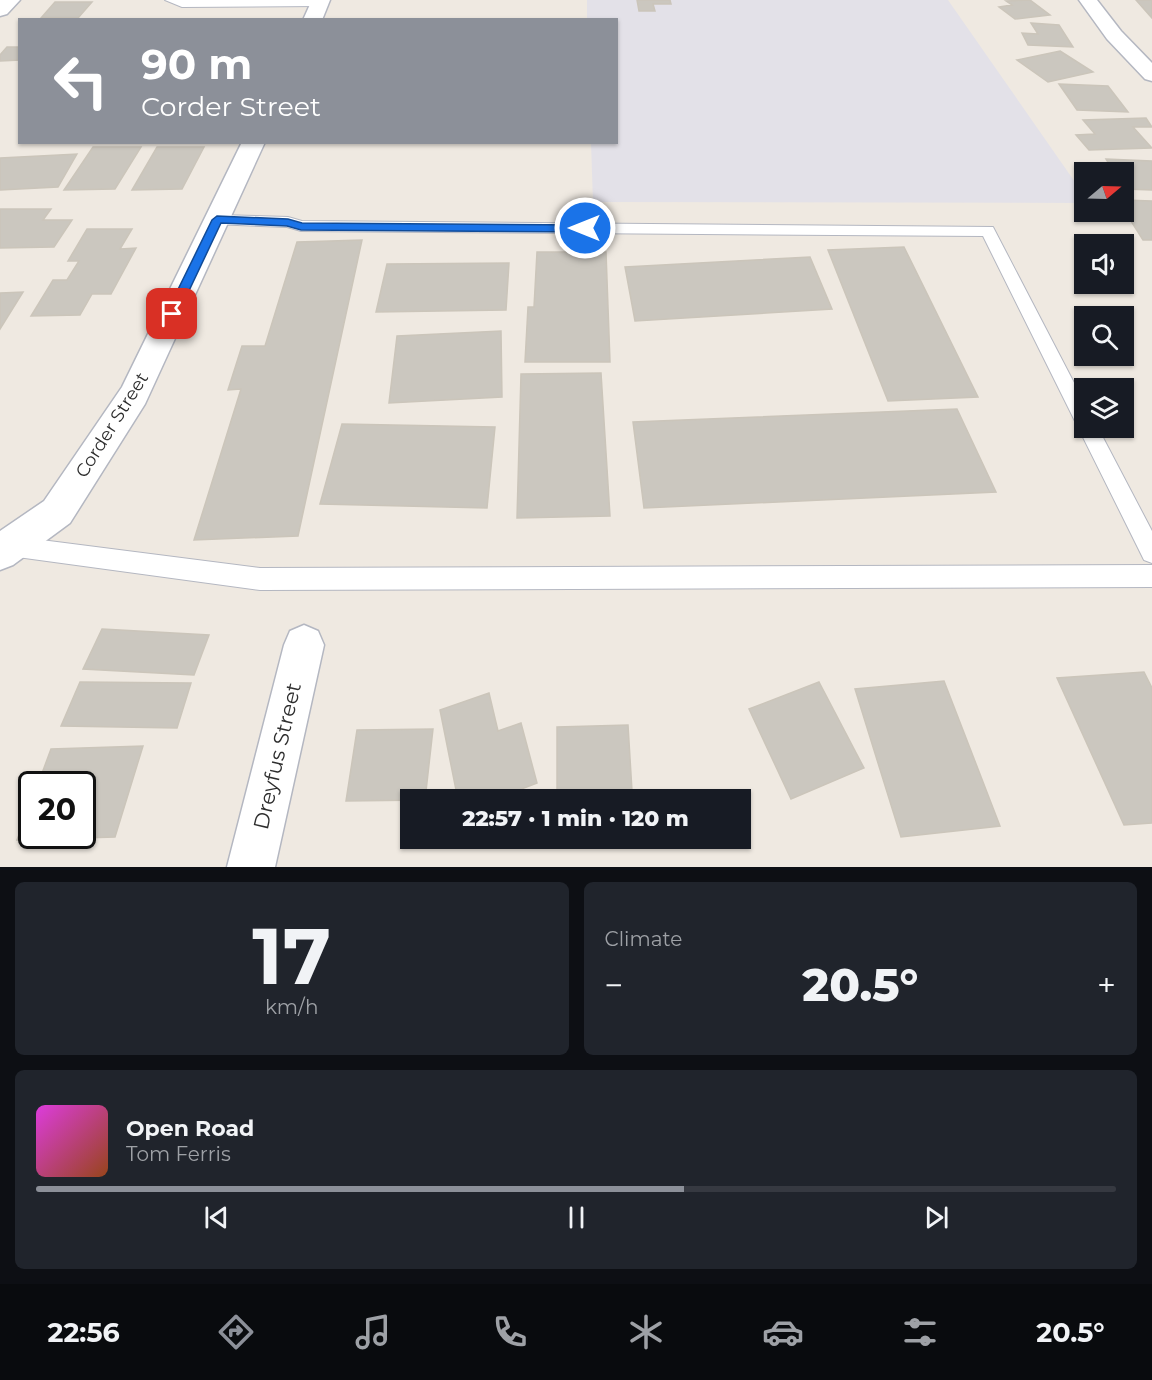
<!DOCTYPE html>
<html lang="en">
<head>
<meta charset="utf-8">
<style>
	body { margin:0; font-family:Montserrat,sans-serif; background:#20242c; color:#f1f3f6; height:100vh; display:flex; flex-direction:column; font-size:22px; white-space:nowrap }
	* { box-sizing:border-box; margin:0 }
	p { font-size:20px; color:#9ea1a6 }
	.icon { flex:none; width:33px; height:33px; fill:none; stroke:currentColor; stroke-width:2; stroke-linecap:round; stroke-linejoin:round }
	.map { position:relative; height:867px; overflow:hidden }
	.sheet { display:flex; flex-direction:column; gap:15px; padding:15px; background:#0d0f14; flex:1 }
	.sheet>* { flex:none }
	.guide { position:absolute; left:18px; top:18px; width:600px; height:126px; border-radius:0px; box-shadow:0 2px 4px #0004; background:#8c9099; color:#fff; overflow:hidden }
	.needle { width:39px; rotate:71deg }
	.tools { position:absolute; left:1074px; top:162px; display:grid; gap:12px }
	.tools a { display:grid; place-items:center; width:60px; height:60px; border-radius:0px; background:#171b24; box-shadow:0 2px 4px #0004; font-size:30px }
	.speed { position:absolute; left:18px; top:771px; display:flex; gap:12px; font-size:30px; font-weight:700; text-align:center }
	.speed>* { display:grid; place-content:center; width:78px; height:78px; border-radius:50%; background:#171b24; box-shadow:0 2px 4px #0004; line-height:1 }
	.speed .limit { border:3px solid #111; border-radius:9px; background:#fff; color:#111 }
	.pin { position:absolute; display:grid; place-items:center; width:51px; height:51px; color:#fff; margin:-26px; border-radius:12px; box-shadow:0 3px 9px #0006 }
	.me { position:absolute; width:66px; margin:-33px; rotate:270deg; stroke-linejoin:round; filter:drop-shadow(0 0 4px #0008) }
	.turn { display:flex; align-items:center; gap:21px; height:126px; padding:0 24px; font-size:27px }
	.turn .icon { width:78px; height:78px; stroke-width:2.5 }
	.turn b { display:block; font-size:42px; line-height:51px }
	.big { font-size:45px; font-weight:800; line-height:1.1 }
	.sheet .tile { flex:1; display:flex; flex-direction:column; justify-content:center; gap:9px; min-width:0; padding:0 21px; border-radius:9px; background:#20242c }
	.sheet .dial { align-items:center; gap:0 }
	.dial b { font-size:78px; line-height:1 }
	.song { display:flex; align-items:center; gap:18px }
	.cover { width:72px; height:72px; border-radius:9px; background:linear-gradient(135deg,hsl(300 70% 55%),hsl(20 70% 35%)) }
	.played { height:6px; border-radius:3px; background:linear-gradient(90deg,#8c9099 60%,#363941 60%) }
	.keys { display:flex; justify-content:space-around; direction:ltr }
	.heat { display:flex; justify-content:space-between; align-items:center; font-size:33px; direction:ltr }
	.sheet .tiles { flex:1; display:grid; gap:15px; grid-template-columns:1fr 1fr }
	.tile:last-child { grid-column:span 2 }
	.trip { position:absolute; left:400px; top:789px; width:351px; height:60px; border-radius:0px; background:#171b24; box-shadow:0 2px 4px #0004; font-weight:800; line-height:60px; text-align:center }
	.tabs { display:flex; height:96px; justify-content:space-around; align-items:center; background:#090b0e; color:#9ea1a6 }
	.tabs .icon { width:42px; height:42px }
	.tabs .current { color:#8c9099 }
	.tabs b { font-size:27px; color:#f1f3f6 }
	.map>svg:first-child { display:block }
	.industrial { fill:#e3e1e8 }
	.building { fill:#cbc7bf; stroke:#cbc5ba; stroke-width:1.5 }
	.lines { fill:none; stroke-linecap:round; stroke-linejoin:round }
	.service-casing { stroke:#b4b7c1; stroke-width:2 }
	.minor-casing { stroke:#b4b7c1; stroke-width:3 }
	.service { fill:#fff; fill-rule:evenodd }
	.minor { fill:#fff; fill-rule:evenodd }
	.route { fill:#1a73e8; stroke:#114b97; stroke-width:1.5 }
	.labels { text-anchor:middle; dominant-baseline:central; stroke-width:4.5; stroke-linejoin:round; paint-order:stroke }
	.street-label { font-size:18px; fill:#2e2e2e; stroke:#fff }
	.near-street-label { font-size:21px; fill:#2e2e2e; stroke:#fff }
</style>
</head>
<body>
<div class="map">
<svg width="1152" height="867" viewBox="0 0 1152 867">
	<rect width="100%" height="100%" fill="#efe9e1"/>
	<path class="industrial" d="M587,0h361l136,195v8l-491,-1 -2,-59 25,-1v-122l-29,-1z"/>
	<path class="building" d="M637,0h33l1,4h-18l2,7h-16z
		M1030,0l20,15 -35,4 -16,-12 13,-2 -6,-4z
		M1136,0h16v18z
		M55,2h37l-14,16h-37z
		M1031,23l28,2 14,22 -45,-2 -6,-12 16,1z
		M7,47h13v13l-20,1v-6z
		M1060,51l33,21 -45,10 -31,-22z
		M1059,84l49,2 20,26 -51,-2z
		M1146,118l6,9h-19l19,21 -63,2 -13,-15 19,-1 -12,-14z
		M93,147h48l-26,42 -51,1z
		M157,147h47l-22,42 -50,1z
		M77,154l-19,33 -58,3v-32z
		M1106,159l46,2v29l-27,-1 -1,-17h-10z
		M1124,200l28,1v39h-9l-19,-30z
		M0,209h51l-8,11h29l-18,27 -54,1z
		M87,229h45l-12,20 16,-1 -25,46h-19l-12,21 -49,1 22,-36h14l12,-19h-11z
		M362,240l-64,296 -104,4 47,-151 -13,1 14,-44h23l32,-104z
		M904,247l74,150 -90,4 -60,-151z
		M537,252h69l4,110h-85l3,-55h6z
		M810,257l22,52 -197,12 -10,-54z
		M509,263l-3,47 -130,2 11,-48z
		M23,292l-23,37v-36z
		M501,331l1,66 -113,6 8,-67z
		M601,373l9,143 -93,2 4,-144z
		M957,409l39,83 -352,16 -11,-86z
		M342,424l153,3 -8,81 -167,-4z
		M102,629l107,6 -15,40 -111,-6z
		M1144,672l8,16v135l-28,2 -67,-147z
		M944,681l56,145 -99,11 -46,-148z
		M80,682l111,1 -14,45 -116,-2z
		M819,682l45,86 -73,31 -42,-90z
		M489,693l9,38 23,-8 16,60 -44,17h-35l-18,-90z
		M628,725l4,66 -75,2v-66z
		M433,729l-8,71 -79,1 11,-71z
		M143,746l-28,91 -98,3 15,-39v35h50v-52h-44l13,-35z"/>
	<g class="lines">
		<defs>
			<path id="service" d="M165,0h155l4,3 -5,3 -137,1z
				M217,215l71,2 14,4 691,6 91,175v26h14l54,103v32l-8,-3 -161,-324 -682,-5 -14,-4 -75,-3 -3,-4z
				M10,536l250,32 892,-3v22l-892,3 -250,-34 -8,-3 -2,-9 2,-5z"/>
			<path id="minor" d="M0,0h20l-13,14 -7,2z
				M312,0h18l-8,20h-19z
				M1079,0h18l24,31 31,32v18l-7,-2 -38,-40z
				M242,142h23l-120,262 -75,119 -57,42 -13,5v-39l44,-30 78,-114z
				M304,625l14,6 6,14 -49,222h-48l57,-222 6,-14z"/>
		</defs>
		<use href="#service" class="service-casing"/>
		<use href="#minor" class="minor-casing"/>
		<use href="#service" class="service"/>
		<use href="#minor" class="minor"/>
	</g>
	<path class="route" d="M217,216l71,3 14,4 283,2 6,3 -6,4 -284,-2 -14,-4 -66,-3 -43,91 -1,3h-9l-2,-3 46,-94z"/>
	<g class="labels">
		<g class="street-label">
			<text transform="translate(112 425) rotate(-58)">Corder Street</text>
		</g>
		<g class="near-street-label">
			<text transform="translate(277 756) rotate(-77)">Dreyfus Street</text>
		</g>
	</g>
</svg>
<div class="tools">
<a><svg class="needle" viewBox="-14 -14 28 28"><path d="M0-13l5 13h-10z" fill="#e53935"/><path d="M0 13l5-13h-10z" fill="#9ea1a6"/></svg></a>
<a><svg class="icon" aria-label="sound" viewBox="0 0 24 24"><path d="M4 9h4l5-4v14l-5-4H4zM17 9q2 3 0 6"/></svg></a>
<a><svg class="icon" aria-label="search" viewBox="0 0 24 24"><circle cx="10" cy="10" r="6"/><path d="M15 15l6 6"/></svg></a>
<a><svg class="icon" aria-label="layers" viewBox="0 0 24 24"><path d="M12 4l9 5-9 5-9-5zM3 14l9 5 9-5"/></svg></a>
</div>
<div class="speed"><div class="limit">20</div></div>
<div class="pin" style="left:172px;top:314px;background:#d93025"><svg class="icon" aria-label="arrive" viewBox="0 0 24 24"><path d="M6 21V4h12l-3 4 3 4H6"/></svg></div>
<svg class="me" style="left:585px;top:228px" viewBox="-20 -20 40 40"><circle r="17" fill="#1a73e8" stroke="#fff" stroke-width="3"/><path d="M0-11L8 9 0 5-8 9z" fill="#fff"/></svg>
<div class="trip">22:57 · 1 min · 120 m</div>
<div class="guide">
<div class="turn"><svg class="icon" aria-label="left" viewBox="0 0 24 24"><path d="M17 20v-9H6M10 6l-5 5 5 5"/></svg><div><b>90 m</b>Corder Street</div></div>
</div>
</div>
<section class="sheet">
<div class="tiles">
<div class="tile dial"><b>17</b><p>km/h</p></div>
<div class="tile"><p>Climate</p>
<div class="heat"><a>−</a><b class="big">20.5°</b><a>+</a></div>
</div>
<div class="tile">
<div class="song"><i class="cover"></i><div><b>Open Road</b><p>Tom Ferris</p></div></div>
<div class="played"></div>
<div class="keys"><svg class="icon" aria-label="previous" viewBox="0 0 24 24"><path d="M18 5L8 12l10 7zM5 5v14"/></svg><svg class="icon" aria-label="pause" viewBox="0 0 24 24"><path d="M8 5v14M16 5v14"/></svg><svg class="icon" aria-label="next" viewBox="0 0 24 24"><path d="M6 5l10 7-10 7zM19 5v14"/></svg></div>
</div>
</div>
</section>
<nav class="tabs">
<b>22:56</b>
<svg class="icon current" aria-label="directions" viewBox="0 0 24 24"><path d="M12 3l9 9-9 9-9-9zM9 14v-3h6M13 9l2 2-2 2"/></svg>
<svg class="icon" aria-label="music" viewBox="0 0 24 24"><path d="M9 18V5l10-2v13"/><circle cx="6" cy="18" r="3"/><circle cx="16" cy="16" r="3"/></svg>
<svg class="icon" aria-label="phone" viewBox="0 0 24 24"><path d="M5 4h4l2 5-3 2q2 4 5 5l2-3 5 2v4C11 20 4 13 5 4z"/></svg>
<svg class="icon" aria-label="climate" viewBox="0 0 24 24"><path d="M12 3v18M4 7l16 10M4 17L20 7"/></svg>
<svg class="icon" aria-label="car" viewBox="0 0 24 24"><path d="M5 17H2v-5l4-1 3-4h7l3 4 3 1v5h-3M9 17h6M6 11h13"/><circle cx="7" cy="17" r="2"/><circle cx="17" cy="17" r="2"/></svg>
<svg class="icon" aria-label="filters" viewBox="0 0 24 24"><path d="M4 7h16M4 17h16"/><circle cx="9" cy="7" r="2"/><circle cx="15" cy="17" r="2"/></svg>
<b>20.5°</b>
</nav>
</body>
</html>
